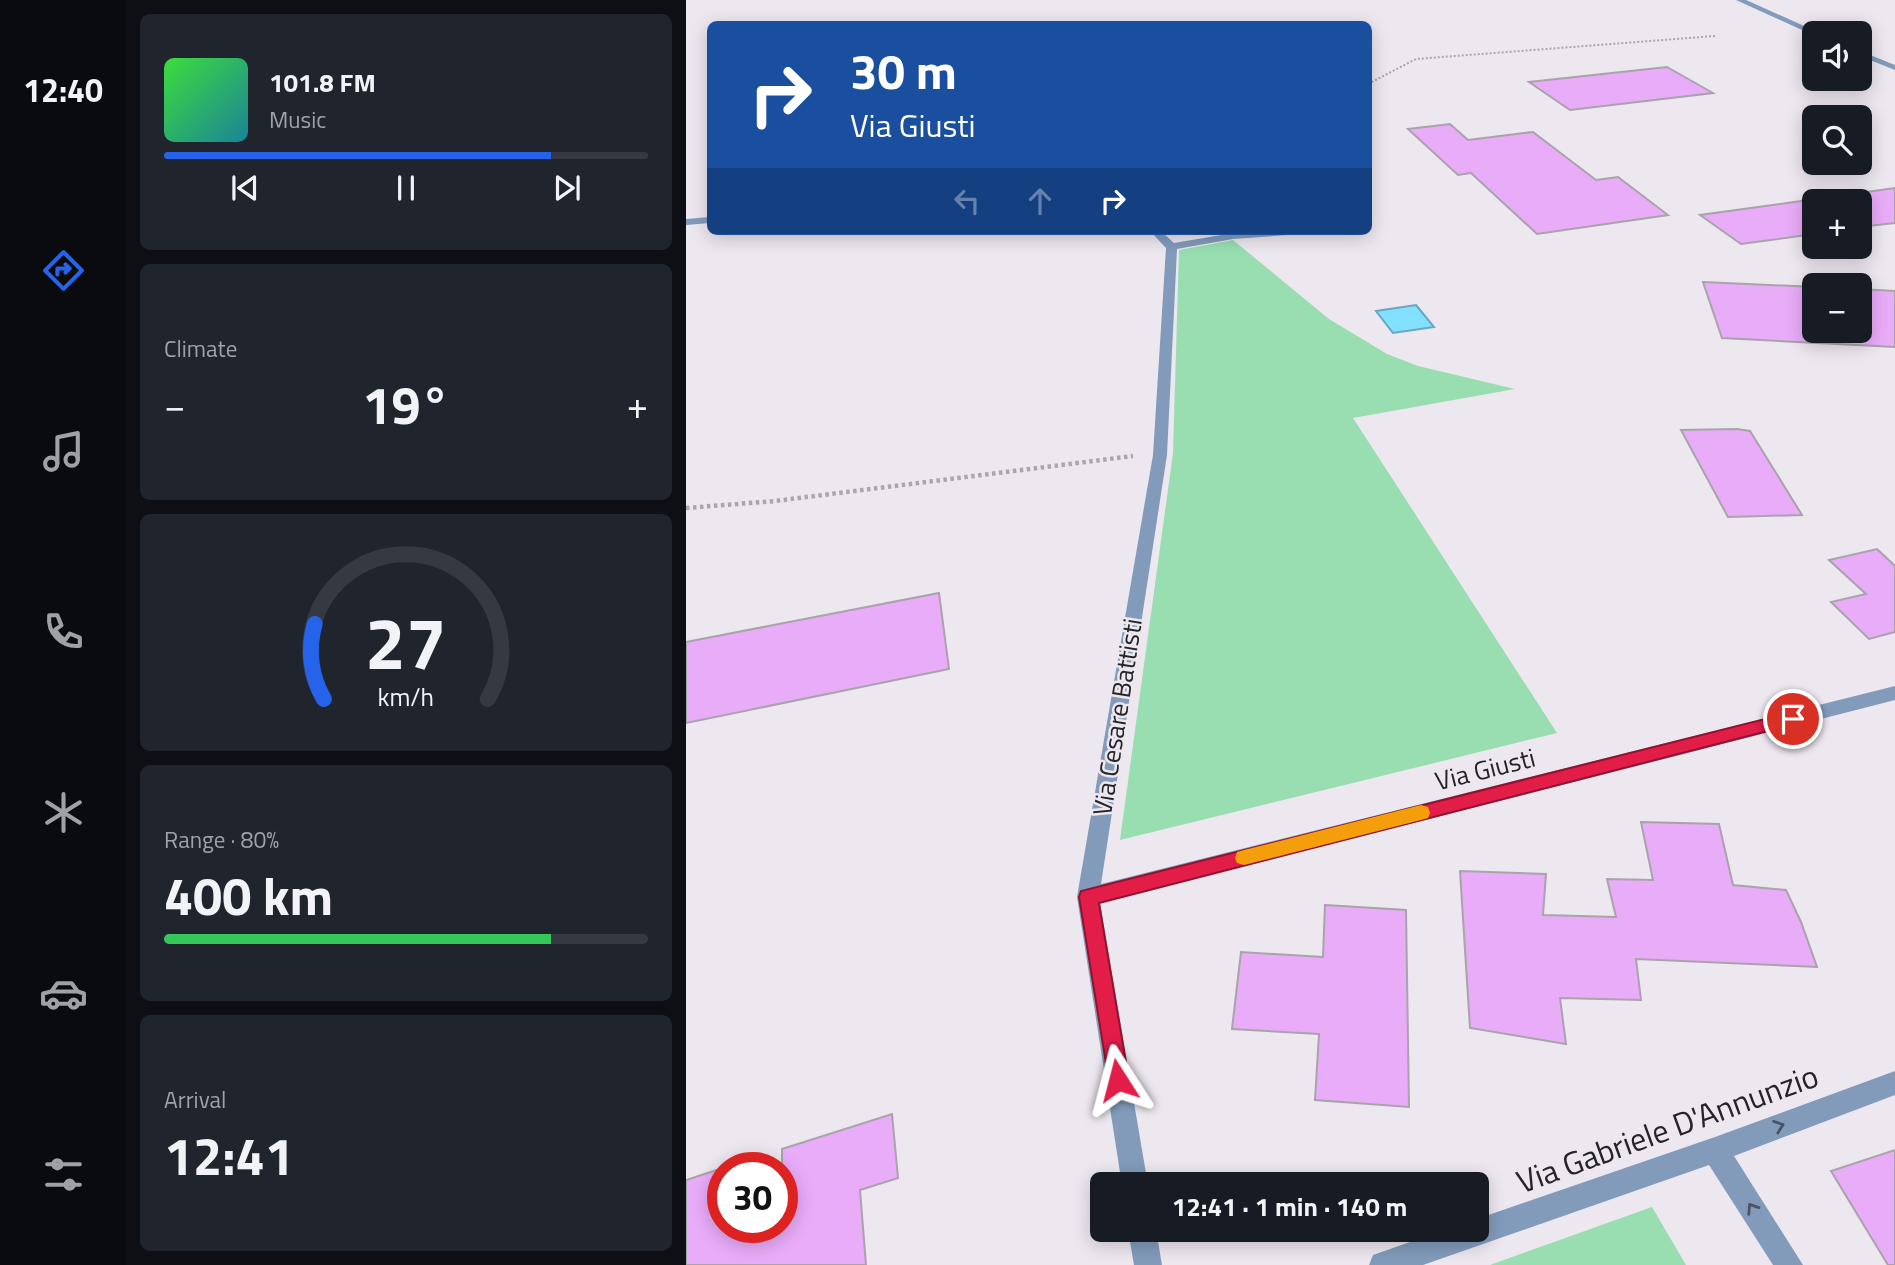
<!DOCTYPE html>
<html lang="en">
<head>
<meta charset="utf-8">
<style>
	body { margin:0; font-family:"Titillium Web",sans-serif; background:#20242c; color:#f1f3f6; height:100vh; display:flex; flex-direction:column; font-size:26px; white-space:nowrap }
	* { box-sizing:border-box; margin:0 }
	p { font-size:23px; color:#9ea1a6 }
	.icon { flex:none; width:38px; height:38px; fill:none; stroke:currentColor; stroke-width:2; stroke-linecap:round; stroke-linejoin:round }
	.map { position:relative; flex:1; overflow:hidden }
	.side { display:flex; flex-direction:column; gap:14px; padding:14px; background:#0d0f14; width:560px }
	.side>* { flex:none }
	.hud { position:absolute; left:21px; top:21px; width:665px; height:214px; border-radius:10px; box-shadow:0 4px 18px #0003; background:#1a4fa0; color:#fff; overflow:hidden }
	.controls { position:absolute; left:1116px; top:21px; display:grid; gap:14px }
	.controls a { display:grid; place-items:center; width:70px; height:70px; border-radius:10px; background:#171b24; box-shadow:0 4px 18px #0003; font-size:35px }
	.speed { position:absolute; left:21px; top:1152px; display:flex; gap:14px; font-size:35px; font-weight:700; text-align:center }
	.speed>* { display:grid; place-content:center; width:91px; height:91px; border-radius:50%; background:#171b24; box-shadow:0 4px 18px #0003; line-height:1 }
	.speed .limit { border:10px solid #d22; background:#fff; color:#111 }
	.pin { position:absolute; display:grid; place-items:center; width:60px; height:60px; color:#fff; margin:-30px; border:4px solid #fff; border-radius:50%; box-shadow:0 2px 7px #0007 }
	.me { position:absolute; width:77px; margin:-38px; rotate:351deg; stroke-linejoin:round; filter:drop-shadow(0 0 5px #0008) }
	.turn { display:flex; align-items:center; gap:24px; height:147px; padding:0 28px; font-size:32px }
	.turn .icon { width:91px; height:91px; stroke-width:2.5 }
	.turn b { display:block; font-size:49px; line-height:60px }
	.lanes { display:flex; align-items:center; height:66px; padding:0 28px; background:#0003; justify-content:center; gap:35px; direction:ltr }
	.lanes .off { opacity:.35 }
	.big { font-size:52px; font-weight:700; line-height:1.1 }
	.side .widget { flex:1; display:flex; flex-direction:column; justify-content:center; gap:10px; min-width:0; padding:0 24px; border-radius:10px; background:#20242c }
	.side .dial { align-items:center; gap:0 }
	.dial svg { height:182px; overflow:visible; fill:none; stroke:#363941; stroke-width:7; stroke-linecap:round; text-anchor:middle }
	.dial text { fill:#f1f3f6; stroke:none }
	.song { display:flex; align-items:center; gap:21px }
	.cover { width:84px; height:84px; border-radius:10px; background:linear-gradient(135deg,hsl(120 70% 55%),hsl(190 70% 35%)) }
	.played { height:7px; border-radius:4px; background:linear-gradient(90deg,#2563eb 80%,#363941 80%) }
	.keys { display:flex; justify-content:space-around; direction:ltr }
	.heat { display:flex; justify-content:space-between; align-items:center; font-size:38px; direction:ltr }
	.charge { height:10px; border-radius:5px; background:linear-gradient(90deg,#34c759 80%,#363941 0) }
	.trip { position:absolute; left:404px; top:1172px; width:399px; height:70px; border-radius:10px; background:#171b24; box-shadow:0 4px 18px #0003; font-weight:700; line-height:70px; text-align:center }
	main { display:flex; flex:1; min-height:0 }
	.dock { display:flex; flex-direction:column; width:126px; justify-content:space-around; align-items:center; background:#090b0e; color:#9ea1a6 }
	.dock .icon { width:49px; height:49px }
	.dock .on { color:#2563eb }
	.dock b { font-size:32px; color:#f1f3f6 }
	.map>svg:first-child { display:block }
	.green { fill:#98deb1 }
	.water { fill:#83e0fe; stroke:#67a8be; stroke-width:2 }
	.building { fill:#e9acf9; stroke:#a9a3aa; stroke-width:2 }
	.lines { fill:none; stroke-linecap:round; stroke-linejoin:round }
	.path-far1 { stroke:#aba6ad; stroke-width:2; stroke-dasharray:2 2; stroke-linecap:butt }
	.path { stroke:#aba6ad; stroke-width:4.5; stroke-dasharray:3.5 3.5; stroke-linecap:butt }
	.minor { fill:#829bbb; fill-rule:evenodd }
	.tertiary { fill:#829bbb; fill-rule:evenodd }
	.oneway { stroke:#4b5462 }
	.route { fill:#e11d48; stroke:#92132f; stroke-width:2 }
	.slow { fill:#f59e0b }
	.labels { text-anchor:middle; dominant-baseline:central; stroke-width:5; stroke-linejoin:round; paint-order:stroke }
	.street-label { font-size:26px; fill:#262427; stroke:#ede7ef }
	.near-street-label { font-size:32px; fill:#262427; stroke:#ede7ef }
</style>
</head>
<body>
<main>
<nav class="dock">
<b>12:40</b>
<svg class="icon on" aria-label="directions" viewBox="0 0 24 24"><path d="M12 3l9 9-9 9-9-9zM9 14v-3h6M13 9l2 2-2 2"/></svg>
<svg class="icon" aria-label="music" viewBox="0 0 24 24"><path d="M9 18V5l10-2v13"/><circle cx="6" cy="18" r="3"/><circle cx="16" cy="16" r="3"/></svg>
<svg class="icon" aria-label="phone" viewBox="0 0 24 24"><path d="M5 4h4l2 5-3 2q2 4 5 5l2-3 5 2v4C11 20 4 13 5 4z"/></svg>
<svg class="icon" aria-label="climate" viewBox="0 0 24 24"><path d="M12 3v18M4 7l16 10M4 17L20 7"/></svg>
<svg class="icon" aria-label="car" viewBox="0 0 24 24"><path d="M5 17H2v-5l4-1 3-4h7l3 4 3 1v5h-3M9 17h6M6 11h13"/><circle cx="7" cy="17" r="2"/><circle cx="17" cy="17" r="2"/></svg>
<svg class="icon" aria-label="filters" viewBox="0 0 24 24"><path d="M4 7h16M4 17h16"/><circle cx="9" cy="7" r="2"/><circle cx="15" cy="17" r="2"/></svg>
</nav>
<section class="side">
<div class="widget">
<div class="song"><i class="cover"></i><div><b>101.8 FM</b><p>Music</p></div></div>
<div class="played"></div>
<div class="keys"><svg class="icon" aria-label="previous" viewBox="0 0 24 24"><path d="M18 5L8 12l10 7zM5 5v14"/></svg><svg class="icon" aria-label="pause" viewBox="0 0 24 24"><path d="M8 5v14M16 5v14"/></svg><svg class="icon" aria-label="next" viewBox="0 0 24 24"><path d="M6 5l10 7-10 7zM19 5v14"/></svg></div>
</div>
<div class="widget"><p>Climate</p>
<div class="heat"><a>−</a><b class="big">19°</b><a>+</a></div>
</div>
<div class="widget dial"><svg viewBox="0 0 100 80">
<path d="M14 69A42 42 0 1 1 86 69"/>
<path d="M14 69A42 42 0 0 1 10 36" stroke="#2563eb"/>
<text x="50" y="56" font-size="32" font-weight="700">27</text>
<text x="50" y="72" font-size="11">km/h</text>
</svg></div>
<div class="widget"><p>Range · 80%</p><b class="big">400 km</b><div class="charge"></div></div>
<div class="widget"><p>Arrival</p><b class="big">12:41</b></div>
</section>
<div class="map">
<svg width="1209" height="1265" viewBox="0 0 1209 1265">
	<rect width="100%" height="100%" fill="#ede7ef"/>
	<path class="green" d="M547,240l96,79 58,35 31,12 97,23 -162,29 204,315 -437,107 53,-387 6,-203z
		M966,1207l34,58h-196z"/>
	<path class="water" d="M730,305l18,22 -41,6 -17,-22z"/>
	<path class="building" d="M981,67l46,26 -143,17 -41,-28z
		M764,124l18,16 65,-8 63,48 22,-3 50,38 -131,19 -66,-61 -13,2 -50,-46z
		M1209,188v35l-35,4v-26h-45v33l-74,10 -41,-29z
		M1017,282l112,5v44h45v-42l35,2v56l-173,-9z
		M1051,429l13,2 52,84 -74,2 -47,-87z
		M1191,549l18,17v66l-26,7 -38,-37 35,-8 -37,-34z
		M253,593l10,76 -263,54v-81z
		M955,822l78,2 14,61 53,5 15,32 16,45 -181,-8 5,41 -81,-2 6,46 -96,-16 -10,-157 86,3 -3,41 73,2 -9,-38 46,1z
		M639,905l81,5 3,197 -94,-7 4,-66 -87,-5 9,-77 82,5z
		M206,1114l6,64 -38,12 6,75h-180v-85l37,-12v59h59v-78z
		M1209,1150v115h-7l-57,-94z"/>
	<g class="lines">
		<path class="path-far1" d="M682,84l48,-25 299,-23"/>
		<path class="path" d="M0,508l89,-7 358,-45"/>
		<path class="minor" d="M24,217v6l-24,2v-6z
			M464,231h11l13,12 59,-10 73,-2 -5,3 -68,5 -56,10 -10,206 -66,429 794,-198v14l-795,203 48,282h-26l-45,-288 76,-442 13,-207z
			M1209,1071v24l-161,61 69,109h-30l-64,-100 -286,100h-54l4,-10 71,-25h33v-11l238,-82z
			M442,1230h28l6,35h-28z"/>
		<path class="tertiary" d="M1050,0h10l74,33 -7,2z
			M1174,51l35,14v5l-35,-14z"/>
	</g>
	<defs><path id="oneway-chevron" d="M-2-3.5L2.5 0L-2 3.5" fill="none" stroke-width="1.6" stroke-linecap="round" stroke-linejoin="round" transform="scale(1.75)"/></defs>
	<g class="oneway">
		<use href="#oneway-chevron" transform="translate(1093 1126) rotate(-20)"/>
		<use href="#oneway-chevron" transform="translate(1066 1208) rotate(-123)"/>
	</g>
	<path class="route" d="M1107,712l6,2 2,5 -2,4 -700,180 30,177 -3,8 -8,3 -8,-3 -31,-191 2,-6z"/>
	<path class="slow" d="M735,805l7,2 2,6 -2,5 -7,2 -177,45 -7,-2 -2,-5 2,-6 7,-2z"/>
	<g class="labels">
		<g class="street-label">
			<text transform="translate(431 717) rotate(-81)">Via Cesare Battisti</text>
			<text transform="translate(799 769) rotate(-14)">Via Giusti</text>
		</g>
		<g class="near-street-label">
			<text transform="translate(981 1128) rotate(-20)">Via Gabriele D'Annunzio</text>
		</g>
	</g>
</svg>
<div class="controls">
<a><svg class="icon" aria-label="sound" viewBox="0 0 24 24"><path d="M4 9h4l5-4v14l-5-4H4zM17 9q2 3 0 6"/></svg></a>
<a><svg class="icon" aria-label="search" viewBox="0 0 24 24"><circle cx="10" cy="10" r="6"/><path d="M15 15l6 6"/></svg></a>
<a>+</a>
<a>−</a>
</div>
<div class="speed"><div class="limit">30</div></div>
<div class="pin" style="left:1107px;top:719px;background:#d93025"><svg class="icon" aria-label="arrive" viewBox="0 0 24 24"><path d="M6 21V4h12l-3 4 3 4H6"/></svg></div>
<svg class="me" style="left:432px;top:1080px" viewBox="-20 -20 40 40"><path d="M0-17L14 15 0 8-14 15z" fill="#e11d48" stroke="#fff" stroke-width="4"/></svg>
<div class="trip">12:41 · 1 min · 140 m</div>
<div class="hud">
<div class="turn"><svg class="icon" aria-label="right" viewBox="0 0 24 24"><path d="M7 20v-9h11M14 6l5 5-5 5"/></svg><div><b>30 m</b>Via Giusti</div></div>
<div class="lanes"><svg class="icon off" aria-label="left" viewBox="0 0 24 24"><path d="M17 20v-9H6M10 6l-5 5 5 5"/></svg><svg class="icon off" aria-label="ahead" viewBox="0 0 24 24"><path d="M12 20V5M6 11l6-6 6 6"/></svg><svg class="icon" aria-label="right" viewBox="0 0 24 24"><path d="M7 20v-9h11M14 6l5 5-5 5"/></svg></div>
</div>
</div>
</main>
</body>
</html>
